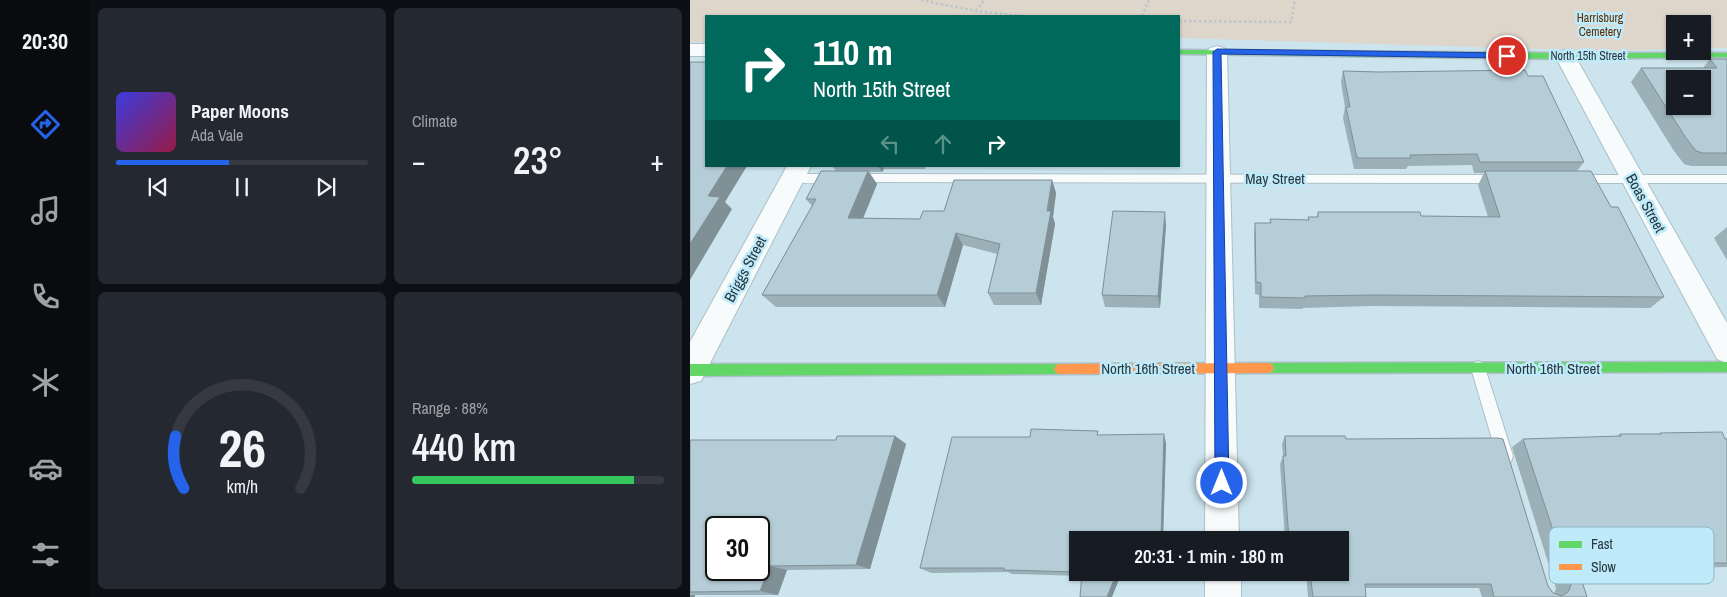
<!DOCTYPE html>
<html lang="en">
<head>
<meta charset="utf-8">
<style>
	body { margin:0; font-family:"Archivo Narrow",sans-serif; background:#242831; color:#f1f3f6; height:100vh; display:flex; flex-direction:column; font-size:19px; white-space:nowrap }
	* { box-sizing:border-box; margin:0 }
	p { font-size:16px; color:#9ea1a6 }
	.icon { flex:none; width:28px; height:28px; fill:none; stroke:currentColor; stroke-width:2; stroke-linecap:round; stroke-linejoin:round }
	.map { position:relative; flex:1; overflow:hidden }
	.side { display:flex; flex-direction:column; gap:8px; padding:8px; background:#0d0f14; width:600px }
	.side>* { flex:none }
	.banner { position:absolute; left:15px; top:15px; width:475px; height:152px; border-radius:0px; box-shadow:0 1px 4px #0004; background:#00695c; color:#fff; overflow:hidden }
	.fabs { position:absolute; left:976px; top:15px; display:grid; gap:10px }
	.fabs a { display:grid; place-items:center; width:45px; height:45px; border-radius:0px; background:#171b24; box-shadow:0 1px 4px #0004; font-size:25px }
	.speed { position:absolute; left:15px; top:516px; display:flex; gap:10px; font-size:25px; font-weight:700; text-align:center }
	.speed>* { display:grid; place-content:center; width:65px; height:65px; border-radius:50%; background:#171b24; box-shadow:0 1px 4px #0004; line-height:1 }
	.speed .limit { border:2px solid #111; border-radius:8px; background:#fff; color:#111 }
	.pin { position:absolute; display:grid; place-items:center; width:42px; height:42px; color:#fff; margin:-21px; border:2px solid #fff; border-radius:50%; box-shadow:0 1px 5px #0007 }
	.me { position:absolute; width:55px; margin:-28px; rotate:0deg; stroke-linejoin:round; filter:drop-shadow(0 0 4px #0008) }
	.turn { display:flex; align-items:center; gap:18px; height:105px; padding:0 25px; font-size:22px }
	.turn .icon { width:65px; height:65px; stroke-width:2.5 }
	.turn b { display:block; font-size:35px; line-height:42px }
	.lanes { display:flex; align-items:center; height:48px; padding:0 25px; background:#0003; justify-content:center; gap:25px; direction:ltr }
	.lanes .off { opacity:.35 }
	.big { font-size:38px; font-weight:600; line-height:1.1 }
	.side .tile { flex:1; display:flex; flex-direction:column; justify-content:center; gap:8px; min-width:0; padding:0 18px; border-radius:8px; background:#242831 }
	.side .dial { align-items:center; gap:0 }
	.dial svg { height:130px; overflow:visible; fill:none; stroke:#363941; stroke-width:7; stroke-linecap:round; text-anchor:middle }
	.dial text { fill:#f1f3f6; stroke:none }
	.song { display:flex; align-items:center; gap:15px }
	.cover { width:60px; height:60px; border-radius:8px; background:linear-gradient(135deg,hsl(240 70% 55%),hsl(340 70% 35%)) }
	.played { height:5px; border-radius:2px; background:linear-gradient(90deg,#2563eb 45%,#363941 45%) }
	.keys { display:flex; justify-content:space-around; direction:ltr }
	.heat { display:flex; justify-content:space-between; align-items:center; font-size:28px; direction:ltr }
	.charge { height:8px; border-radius:4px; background:linear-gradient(90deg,#34c759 88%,#363941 0) }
	.side .tiles { flex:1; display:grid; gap:8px; grid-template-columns:repeat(2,1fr) }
	.trip { position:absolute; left:379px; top:531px; width:280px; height:50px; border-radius:0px; background:#171b24; box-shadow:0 1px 4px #0004; font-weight:600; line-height:50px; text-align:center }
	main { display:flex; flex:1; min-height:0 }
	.dock { display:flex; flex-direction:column; width:90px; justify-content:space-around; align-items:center; background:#090b0e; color:#9ea1a6 }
	.dock .icon { width:35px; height:35px }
	.dock .selected { color:#2563eb }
	.dock b { font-size:22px; color:#f1f3f6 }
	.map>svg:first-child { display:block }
	.green { fill:#ded5cb }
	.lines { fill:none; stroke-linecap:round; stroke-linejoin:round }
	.lane-casing { stroke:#acbfc6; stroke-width:2 }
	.street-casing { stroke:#acbfc6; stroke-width:2 }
	.fast-casing { stroke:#acbfc6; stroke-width:3 }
	.slow-casing { stroke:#acbfc6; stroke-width:3 }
	.path { stroke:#bdc6ca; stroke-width:2.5; stroke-dasharray:2.5 2.5; stroke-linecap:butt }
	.lane { fill:#f7fbfc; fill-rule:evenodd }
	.street { fill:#f7fbfc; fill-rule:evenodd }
	.fast { fill:#63d668; fill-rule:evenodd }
	.slow { fill:#ff974d; fill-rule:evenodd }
	.wall { fill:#9cb0b8 }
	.shaded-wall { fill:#7f9096 }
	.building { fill:#b5cdd6; stroke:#7f9096; fill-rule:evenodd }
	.route { fill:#2563eb; stroke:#184099 }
	.labels { text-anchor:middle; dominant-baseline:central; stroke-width:5; stroke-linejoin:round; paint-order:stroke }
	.far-park-label { font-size:12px; fill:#5b2d00; stroke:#bfeafa }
	.far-street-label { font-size:12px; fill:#27383f; stroke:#bfeafa }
	.street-label { font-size:15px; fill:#27383f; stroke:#bfeafa }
	.key { fill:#bfeafa; stroke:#91b5c2; stroke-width:1 }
	.key-label { font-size:14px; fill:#27383f }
</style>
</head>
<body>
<main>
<nav class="dock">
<b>20:30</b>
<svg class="icon selected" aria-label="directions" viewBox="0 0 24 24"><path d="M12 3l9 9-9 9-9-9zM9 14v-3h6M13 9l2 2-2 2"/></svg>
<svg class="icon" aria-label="music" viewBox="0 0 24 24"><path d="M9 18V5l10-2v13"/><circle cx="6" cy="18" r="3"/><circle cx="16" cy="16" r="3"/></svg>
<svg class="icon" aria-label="phone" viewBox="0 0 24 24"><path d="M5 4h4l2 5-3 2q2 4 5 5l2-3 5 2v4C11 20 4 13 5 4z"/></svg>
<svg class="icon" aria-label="climate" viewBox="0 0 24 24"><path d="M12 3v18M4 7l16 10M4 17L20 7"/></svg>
<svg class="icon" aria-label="car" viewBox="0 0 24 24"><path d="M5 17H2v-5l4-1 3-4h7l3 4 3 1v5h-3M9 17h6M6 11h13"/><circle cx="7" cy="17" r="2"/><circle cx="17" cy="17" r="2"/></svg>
<svg class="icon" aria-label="filters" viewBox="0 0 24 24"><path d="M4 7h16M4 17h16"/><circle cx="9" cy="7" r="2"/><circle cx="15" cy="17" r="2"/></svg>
</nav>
<section class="side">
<div class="tiles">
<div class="tile">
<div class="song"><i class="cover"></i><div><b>Paper Moons</b><p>Ada Vale</p></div></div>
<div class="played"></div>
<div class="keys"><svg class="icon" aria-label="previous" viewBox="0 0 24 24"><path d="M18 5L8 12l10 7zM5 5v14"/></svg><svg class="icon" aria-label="pause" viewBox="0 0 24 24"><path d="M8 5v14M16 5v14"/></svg><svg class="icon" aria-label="next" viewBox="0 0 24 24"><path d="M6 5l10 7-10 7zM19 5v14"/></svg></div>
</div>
<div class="tile"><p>Climate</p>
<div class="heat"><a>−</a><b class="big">23°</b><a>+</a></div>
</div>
<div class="tile dial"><svg viewBox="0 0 100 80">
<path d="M14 69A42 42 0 1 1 86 69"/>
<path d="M14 69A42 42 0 0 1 9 37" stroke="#2563eb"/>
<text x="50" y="56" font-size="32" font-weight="700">26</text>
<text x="50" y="72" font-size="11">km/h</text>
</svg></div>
<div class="tile"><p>Range · 88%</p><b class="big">440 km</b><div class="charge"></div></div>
</div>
</section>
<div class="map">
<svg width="1037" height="597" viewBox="0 0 1037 597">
	<rect width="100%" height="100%" fill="#cce4ed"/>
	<path class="green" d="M0,0h1037v48h-24l-1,-24h-27v25l-66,2 -430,-13v-22h-473v26h-16z"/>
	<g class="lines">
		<defs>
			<path id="lane" d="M103,174h42l6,4c-5,7 -49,7 -54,0z
				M166,174l644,1 6,4 -6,4 -644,-1 -6,-4z
				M886,175h151v8h-151l-6,-4z
				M788,361l5,2 2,5 28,88 -2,6 -6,2 -6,-2 -2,-6 -26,-88 2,-5z"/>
			<path id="street" d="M0,44h16v12h-16z
				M527,46l7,2 3,4 12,488h-34l2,-488 3,-4z
				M875,50l7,2 3,4 152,267v40l-10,-4 -162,-303 3,-4z
				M97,166h24l-110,215 -11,3v-42z
				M515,572h36v25h-36z"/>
			<path id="fast" d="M489,50l386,3h162v4l-162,2 -386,-5z
				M1037,362v10l-459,1 -4,-1 -2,-4 2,-4 4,-1z
				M0,364h370l4,1 2,4 -2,4 -4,1 -370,2z"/>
			<path id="slow" d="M578,363l4,1 2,4 -2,4 -4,1 -208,1 -4,-1 -2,-4 2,-4 4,-1z"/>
		</defs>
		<use href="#lane" class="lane-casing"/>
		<use href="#street" class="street-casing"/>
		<use href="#fast" class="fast-casing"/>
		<use href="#slow" class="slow-casing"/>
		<path class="path" d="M231,0l55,11 46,5
			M286,11l8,-11
			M452,16l7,-16
			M489,21l112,1 4,-22"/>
		<use href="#lane" class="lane"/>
		<use href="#street" class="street"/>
		<use href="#fast" class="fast"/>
		<use href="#slow" class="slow"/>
	</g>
	<path class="wall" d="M1020,59h17v107h-36l-7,-2 -10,-13 -43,-69 10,-14h62z
		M653,71l185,5 56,86 -7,9 34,36 53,90 -14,11 -280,-2 -67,2 -1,1 -43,-1v-13l-4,-1 -1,-58 1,-13h15v-4l38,1v-3h9l1,-5 103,4 67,1 -10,-32 6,-12h-10l-2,-8 -64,1 -2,3h-52l-11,-51 2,-11 -4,-25z
		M142,166h94l-1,3h-41l-2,3h-13l8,12 -14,34 57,1 132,-39 4,13 -3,24 2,7 -14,81h-47l-6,-12 9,-39 -34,-9 -18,62h-169l-14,-12 50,-89 -6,-7 30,-28z
		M476,225l-6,83 -55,-1 -3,-12z
		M1037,227v33l-13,-22z
		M970,433l67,6v128l-48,1 1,1 -20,5h-80l7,23h-105l-3,-9h-114l1,9h-58l-2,-25h34v-32h-55l-5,-76 3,-7 -1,-13 3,-8 61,3 202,147 6,8 2,-6 -44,-141 11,-8 93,-2 4,-3h38z
		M410,435l66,8 -3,97h-85v32h44l-40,4 -70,-2 -4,-2 -77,1 -11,-5 110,-131z
		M205,436l11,8 -36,125 -83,1 -9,25h-83v2h-5v-157h146z"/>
	<path class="shaded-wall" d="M37,166h20l-22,36 7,7 -42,71v-36l18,-48z
		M188,166h4l2,3 -2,3z
		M178,171l9,13 -19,47 -10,-13z
		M362,180l4,13 -3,24 2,7 -14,81 -5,-12z
		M475,212l1,13 -6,83 -2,-12z
		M266,233l7,12 -18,62 -8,-12z
		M474,434l2,9 -3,97h-2z
		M205,436l11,8 -36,125 -14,-4z
		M80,566l17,4 -9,25 -18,-4z
		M427,572h5l-10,25h-5z
		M0,595h5v2h-5z"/>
	<path class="building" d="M1020,59h17v94h-24l-7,-2 -10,-13 -45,-70h76zM985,79h27v27h-27z
		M0,62h16v104h21l-19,30 12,1 -30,47z
		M835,70l3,6h15l41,86h-104l-3,-8 -67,1 1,3h-54l-11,-51h4l-7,-36 35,1z
		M131,171h47l-20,47 72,1 3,-8h21l10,-31h98l-5,31h4l-15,82h-48l12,-49 -44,-11 -19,62h-175l54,-96h-10z
		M795,171h106l20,36h7l46,90 -289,-2 -70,1v2l-44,-1v-14l-5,-1 -1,-59h16l-1,-4 39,1 -1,-3h10v-5h102l1,4 79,1z
		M423,211l52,1 -7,84 -56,-1z
		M341,429l67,2 -1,4 67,-1 -3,106h-83v32l-74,-2v-2h-84l32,-131h78z
		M1032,432l3,7h2v124h-50l3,6h-102l9,28h-93l-3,-13h-126l1,13h-53l-3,-25h30v-32h-51l-6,-84h3l-1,-20h60l1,3 152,-1 5,1 45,147 5,7 9,3 6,-4 3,-7 -48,-146 98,-3 -1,-2h41l-1,-1z
		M147,436h58l-39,129 -86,1 -10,25 -70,1v-152h146zM26,528h43v42h-43z
		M392,572h35l-10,25h-27z"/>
	<path class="route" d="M527,49l290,4 5,3 -5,2 -286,-4 8,429 -2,5 -5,2 -5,-2 -2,-5 -2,-431z"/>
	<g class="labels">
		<g class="far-park-label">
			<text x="910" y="18">Harrisburg<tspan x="910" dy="14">Cemetery</tspan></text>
		</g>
		<g class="far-street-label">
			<text x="898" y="56">North 15th Street</text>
		</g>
		<g class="street-label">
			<text x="585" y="178">May Street</text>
			<text transform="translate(956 203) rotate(61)">Boas Street</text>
			<text transform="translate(55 269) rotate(-62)">Briggs Street</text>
			<text x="458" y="368">North 16th Street</text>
			<text x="863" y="368">North 16th Street</text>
		</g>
	</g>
	<rect x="859" y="527" width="165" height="57" rx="8" class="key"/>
	<rect x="869" y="541" width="23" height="7" fill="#63d668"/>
	<rect x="869" y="564" width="23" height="6" fill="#ff974d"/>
	<g class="key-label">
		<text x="901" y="549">Fast</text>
		<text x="901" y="572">Slow</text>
	</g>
</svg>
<div class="fabs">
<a>+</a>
<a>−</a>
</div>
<div class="speed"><div class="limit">30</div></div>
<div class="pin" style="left:817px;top:56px;background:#d93025"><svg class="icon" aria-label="arrive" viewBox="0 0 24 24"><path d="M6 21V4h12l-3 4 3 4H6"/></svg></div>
<svg class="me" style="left:532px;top:483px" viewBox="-20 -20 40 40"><circle r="17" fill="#2563eb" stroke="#fff" stroke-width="3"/><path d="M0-11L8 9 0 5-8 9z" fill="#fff"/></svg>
<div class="trip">20:31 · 1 min · 180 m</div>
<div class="banner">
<div class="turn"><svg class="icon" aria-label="right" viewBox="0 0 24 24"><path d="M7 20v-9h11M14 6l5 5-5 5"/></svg><div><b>110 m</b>North 15th Street</div></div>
<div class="lanes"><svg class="icon off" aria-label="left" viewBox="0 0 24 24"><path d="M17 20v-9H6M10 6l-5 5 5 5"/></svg><svg class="icon off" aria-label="ahead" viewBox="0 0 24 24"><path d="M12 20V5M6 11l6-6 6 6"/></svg><svg class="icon" aria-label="right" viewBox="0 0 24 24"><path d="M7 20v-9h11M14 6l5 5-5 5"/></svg></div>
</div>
</div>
</main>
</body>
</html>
